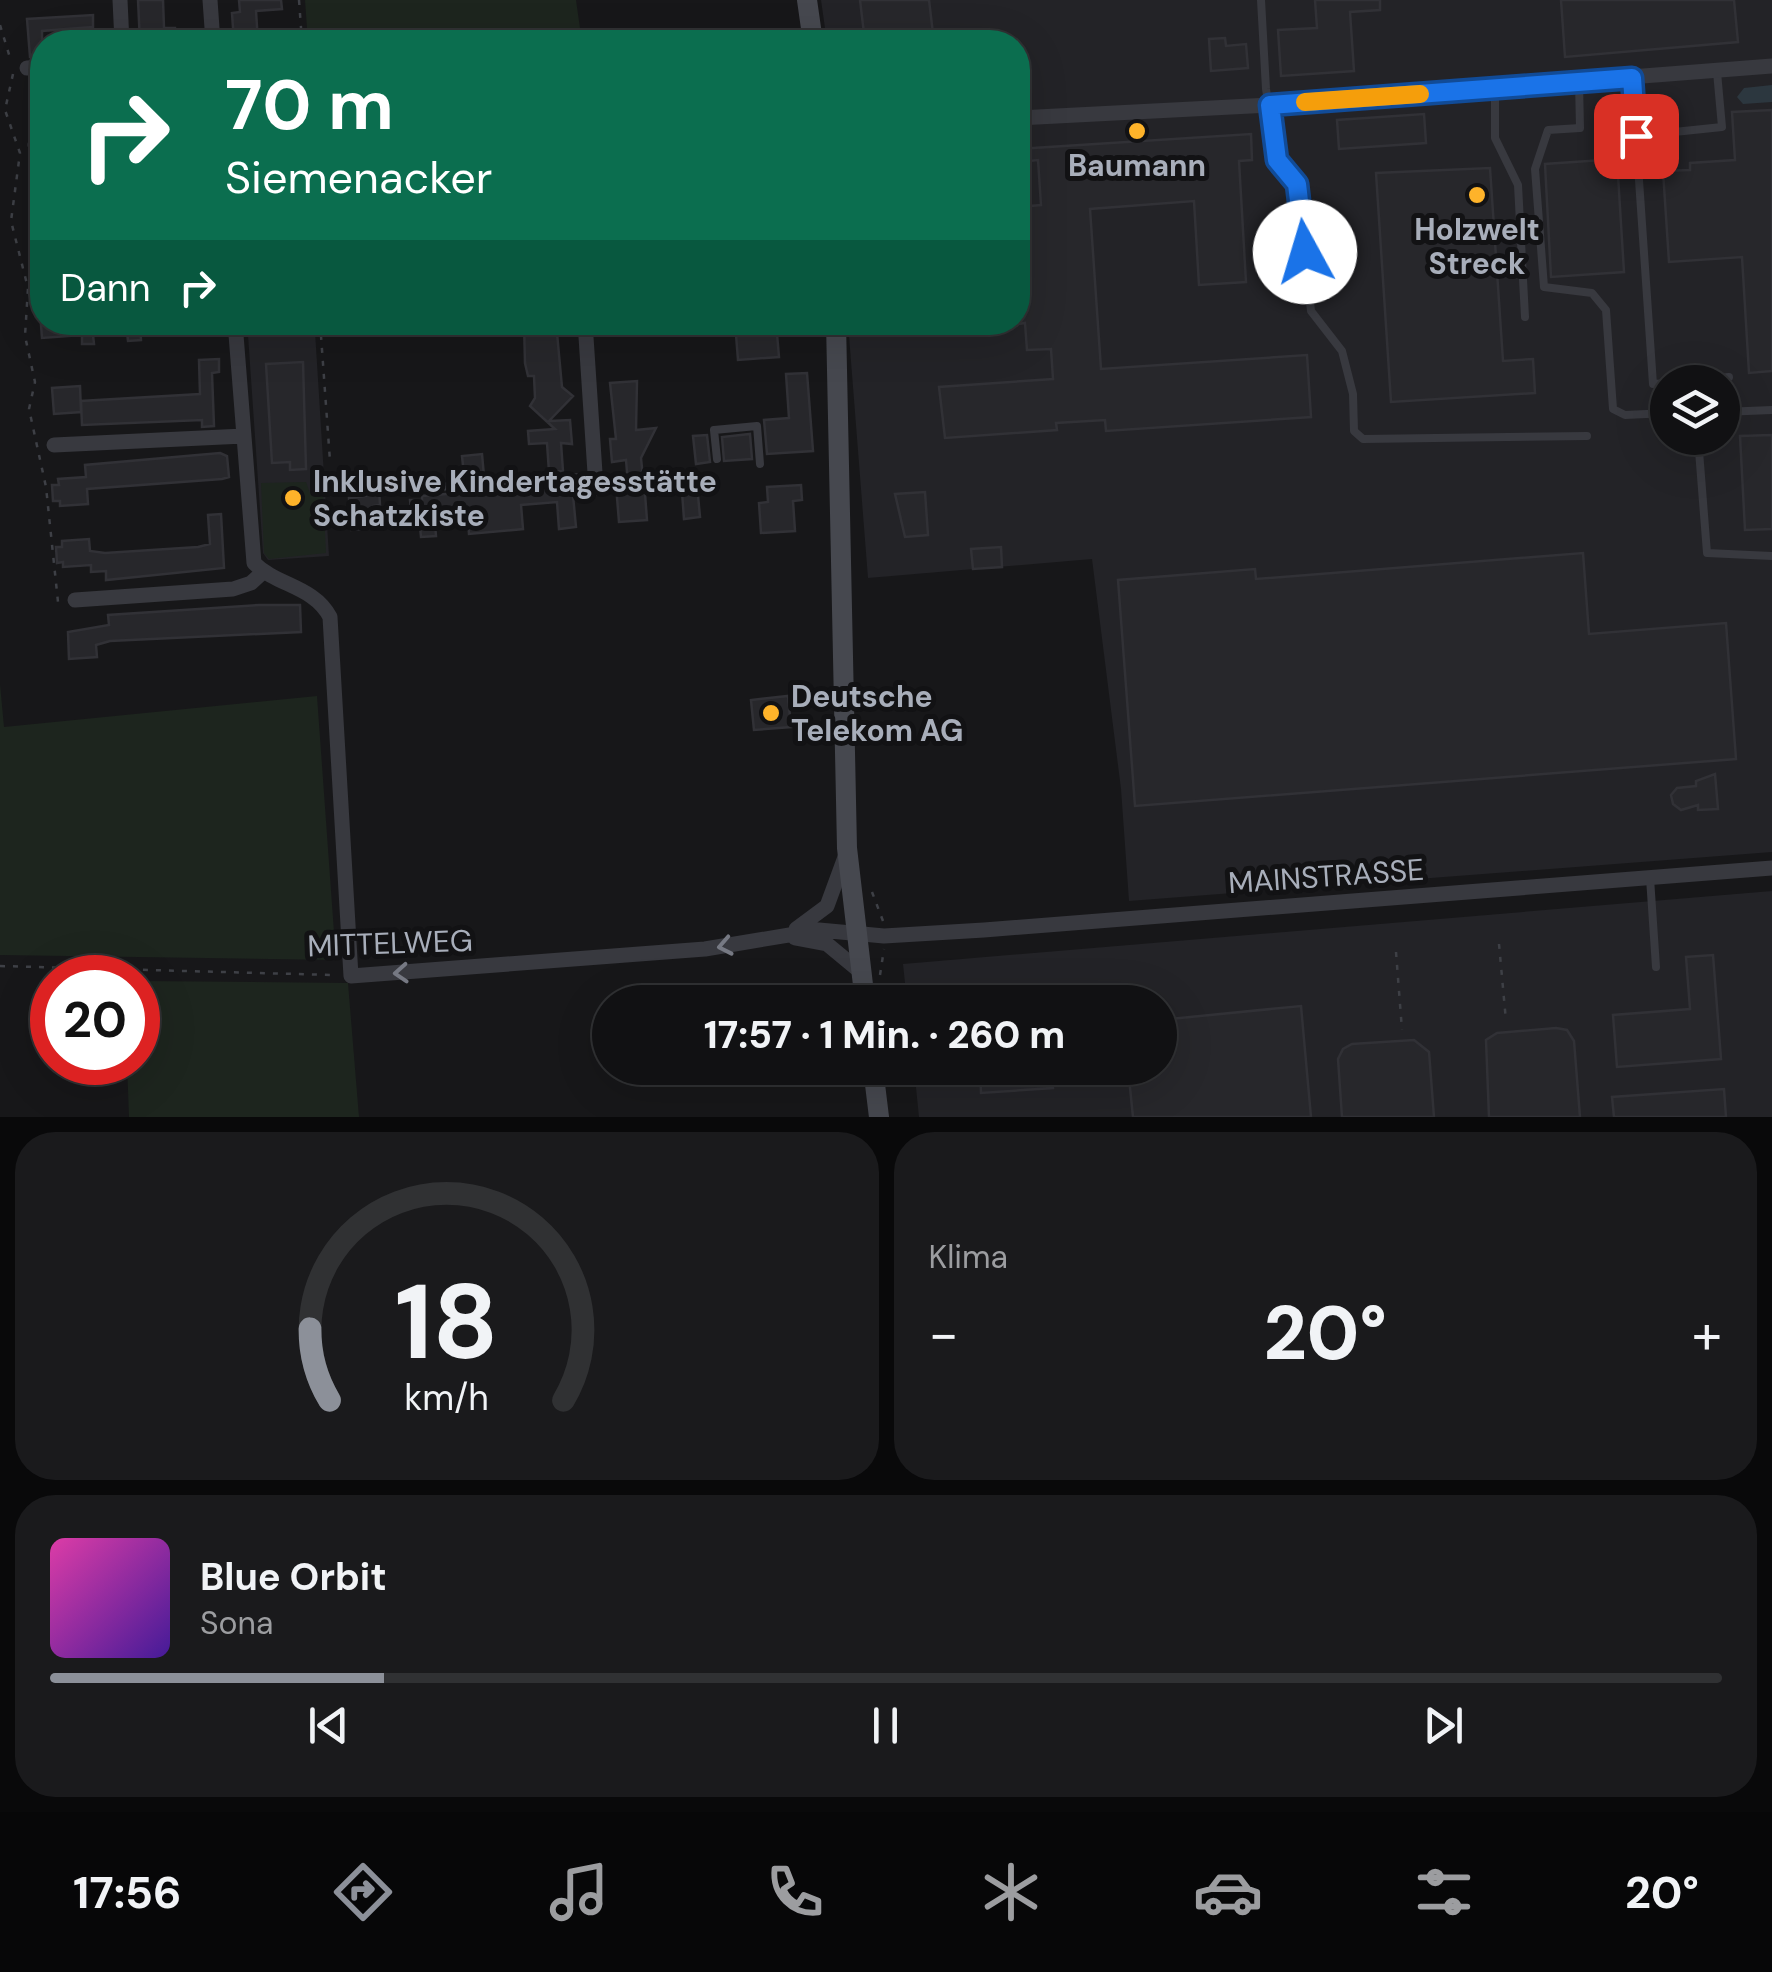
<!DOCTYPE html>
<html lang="de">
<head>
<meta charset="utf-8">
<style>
	body { margin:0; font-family:"DM Sans",sans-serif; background:#1a1a1c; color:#f1f3f6; height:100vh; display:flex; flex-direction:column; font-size:38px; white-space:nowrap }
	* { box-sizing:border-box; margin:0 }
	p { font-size:32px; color:#9c9da0 }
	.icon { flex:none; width:55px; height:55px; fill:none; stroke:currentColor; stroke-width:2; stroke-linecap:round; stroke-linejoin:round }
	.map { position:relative; height:1117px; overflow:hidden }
	.sheet { display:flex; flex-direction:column; gap:15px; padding:15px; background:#09090a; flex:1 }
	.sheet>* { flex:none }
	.hud { position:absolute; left:30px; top:30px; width:1000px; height:305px; border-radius:40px; box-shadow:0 10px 40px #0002,0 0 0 2px #303133; background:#0b6e4f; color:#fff; overflow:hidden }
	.fabs { position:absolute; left:1650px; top:365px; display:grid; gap:20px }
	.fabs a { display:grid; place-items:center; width:90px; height:90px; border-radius:50%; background:#111113; box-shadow:0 10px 40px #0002,0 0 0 2px #303133; font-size:50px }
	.speed { position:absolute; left:30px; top:955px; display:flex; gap:20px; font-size:50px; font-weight:700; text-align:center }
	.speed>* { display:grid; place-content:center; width:130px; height:130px; border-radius:50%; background:#111113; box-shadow:0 10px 40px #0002,0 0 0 2px #303133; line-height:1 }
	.speed .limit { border:15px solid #d22; background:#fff; color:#111 }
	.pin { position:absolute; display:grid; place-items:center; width:85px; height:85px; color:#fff; margin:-42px; border-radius:20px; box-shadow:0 5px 15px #0006 }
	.me { position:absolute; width:110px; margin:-55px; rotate:354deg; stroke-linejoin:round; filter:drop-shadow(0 0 8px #0008) }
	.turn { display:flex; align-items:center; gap:35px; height:210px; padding:0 30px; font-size:45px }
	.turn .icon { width:130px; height:130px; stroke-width:2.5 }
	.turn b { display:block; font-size:70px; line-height:85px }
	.then { display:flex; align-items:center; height:95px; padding:0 30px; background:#0003; gap:20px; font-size:38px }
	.big { font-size:75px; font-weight:800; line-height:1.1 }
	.sheet .tile { flex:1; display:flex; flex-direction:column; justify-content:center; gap:15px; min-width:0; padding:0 35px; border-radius:40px; background:#1a1a1c }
	.sheet .dial { align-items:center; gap:0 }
	.dial svg { height:260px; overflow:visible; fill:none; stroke:#303133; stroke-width:7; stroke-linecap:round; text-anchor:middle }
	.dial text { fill:#f1f3f6; stroke:none }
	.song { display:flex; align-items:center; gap:30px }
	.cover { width:120px; height:120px; border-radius:15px; background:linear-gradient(135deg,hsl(320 70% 55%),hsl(260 70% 35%)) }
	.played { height:10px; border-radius:5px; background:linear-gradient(90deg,#8c9099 20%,#303133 20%) }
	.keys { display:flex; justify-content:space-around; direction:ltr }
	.heat { display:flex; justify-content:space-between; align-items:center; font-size:55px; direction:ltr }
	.sheet .tiles { flex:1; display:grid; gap:15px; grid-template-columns:1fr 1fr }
	.tile:last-child { grid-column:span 2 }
	.trip { position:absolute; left:592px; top:985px; width:585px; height:100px; border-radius:50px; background:#111113; box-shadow:0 10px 40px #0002,0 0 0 2px #303133; font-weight:800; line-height:100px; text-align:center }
	.dock { display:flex; height:160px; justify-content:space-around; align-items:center; background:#070708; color:#9c9da0 }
	.dock .icon { width:70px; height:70px }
	.dock .on { color:#8c9099 }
	.dock b { font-size:45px; color:#f1f3f6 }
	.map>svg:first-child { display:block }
	.built { fill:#232327; fill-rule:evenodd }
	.green { fill:#1d251e }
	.water { fill:#2c373f }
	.building { fill:#27272b; stroke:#313136; stroke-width:2.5 }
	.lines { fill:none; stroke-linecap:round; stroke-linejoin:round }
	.path { stroke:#3e4046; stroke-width:2.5; stroke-dasharray:5 8; stroke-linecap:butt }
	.lane { stroke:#38393f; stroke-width:8 }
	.street { stroke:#38393f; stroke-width:15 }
	.secondary { stroke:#46484f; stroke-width:20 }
	.oneway { stroke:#767983 }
	.route-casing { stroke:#114b97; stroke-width:25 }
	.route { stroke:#1a73e8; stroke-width:18 }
	.slow { stroke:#f59e0b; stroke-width:18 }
	.poi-dot { fill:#feb32a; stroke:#121214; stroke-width:4 }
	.labels { text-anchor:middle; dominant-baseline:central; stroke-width:10; stroke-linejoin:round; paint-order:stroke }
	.poi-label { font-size:30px; font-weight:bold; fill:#a8aeba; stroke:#121214 }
	.street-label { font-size:30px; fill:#a8aeba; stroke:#121214 }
</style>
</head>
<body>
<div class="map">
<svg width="1772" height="1117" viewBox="0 0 1772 1117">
	<rect width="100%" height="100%" fill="#171719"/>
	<path class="built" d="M821,0h951v852l-643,49 -8,-112 -29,-230 -224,19 -20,-255 170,-1v-198l11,-1 -1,-17h-10v-64h-191zM1668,382h54v56h-54z
		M315,331l14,225 -61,4 -5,-7 -15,-218z
		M1772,891v226h-853l-5,-49h246v-66h-253l-4,-38z"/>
	<path class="green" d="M305,0h271l6,42h-274z
		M326,322h101l1,1 -102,8z
		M306,482l4,11 13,-2 3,62 -57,6 -5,-6 -3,-70z
		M0,684l4,43 313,-31 19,264 -336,-5z
		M138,981l210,2 11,134h-230l-2,-54 11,-1z"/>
	<path class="water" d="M1772,85v17l-29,2 -6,-7 7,-9z"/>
	<path class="building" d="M138,0h25l1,28h11v14h-35z
		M239,0h42l1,9 -26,2 2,31h-24l-2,-29 8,-1z
		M860,0h69l5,42h-69z
		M1315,0h65v10l-30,2 4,59 -73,5 -3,-46 39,-2z
		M1561,0h173l4,42 -173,15z
		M93,15v12l-51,4v25l-12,1 -3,-38z
		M1225,38l1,8 20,-2 2,24 -37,3 -2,-32z
		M42,78v43h-9l-3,-41z
		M1772,110v261l-23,2 -7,-116 -73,5 -6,-91 27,-1v-7l45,-3 -3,-48z
		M1424,114l2,29 -87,6 -2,-29z
		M1251,134l1,26 -13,1 7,121 -47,3 -5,-84 -104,8 11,160 206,-14 4,62 -205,14 -1,-11 -49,3 1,7 -112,8 -6,-51 114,-8 -2,-30 -24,1 -2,-27 -7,1v-117l23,-2 -3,-45 -20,2v-13z
		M1617,159l7,113 -73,5 -6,-113z
		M1490,168l13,193 30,-2 2,34 -144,9 -15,-229z
		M47,322h93l1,18 -13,1 -1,-9 -34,3 1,9h-12v-9l-40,3 -1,-13z
		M556,322l6,65 11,9 -24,25 21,-1 2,24 -11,-1 2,28 -14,1 -2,-29 -18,1 -1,-13 27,-2 -25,-23 5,-8 -1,-22h-6l-3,-13 -1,-40z
		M735,322h41l3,35 -41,3z
		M219,359v13l-7,1 2,53 -12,1v-7l-120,5 -1,-24 119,-7 -1,-34z
		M303,362l3,107 -16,1v-8l-18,1 -6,-99z
		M807,373l6,78 -46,3 -3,-34 25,-2 -3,-44z
		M637,381l-1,49 20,-2 -15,30 2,20 53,-4 4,43 -16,2 -2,-27 -37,2 2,26 -28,2 -3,-37 12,-1 -2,-24 -14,2 -2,-23h6l-6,-56z
		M80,386l1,26 -27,2 -2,-26z
		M750,434l2,25 -28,2 -2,-24z
		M707,435l3,27 -14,2 -3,-28z
		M1772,435v94l-27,1 -5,-94z
		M220,453l7,3 2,21 -7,2 -135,10 1,15 -28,2v-5h-7l-1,-16h7l-1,-6 28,-2 -1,-12z
		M482,454l2,22 -31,2 11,-3 -2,-19z
		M572,485l4,42 -17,2 -2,-27 -36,3 2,24 -54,5 -2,-25 -33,2 2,25 -15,1 -2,-20 -7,1 -2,-18h12v-4l62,-5 1,4z
		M801,485l1,15 -9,1 2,30 -34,2 -2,-30 9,-1 -1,-15z
		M379,488l1,17 -7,1 1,22 -23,2 -2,-32 17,-2v-7z
		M925,492l3,43 -23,2 -10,-43z
		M221,514l3,54 -118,12v-9l-15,1v-7l-28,2v-5l-6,1 -1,-16h6v-6l27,-2 1,12 15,2 93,-6 12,-3 -2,-29z
		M1001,547l1,20 -29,2 -2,-20z
		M1583,553l6,81 137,-11 10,136 -601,47 -17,-226 137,-11 1,10z
		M259,605h41l1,27 -191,9 -14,4 1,12 -28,2 -1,-27 41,-7 -1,-10z
		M788,696l3,31 -37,3 -3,-30z
		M1715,774l3,35 -20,1v-5l-17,5 -8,-6 -2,-9 6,-7 19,-2v-5z
		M1713,955l8,104 -104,8 -4,-52 77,-6 -4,-52z
		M1301,1006l10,111h-178l-5,-49h32v-48z
		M1556,1028l11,2 7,11 6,76h-91l-3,-77 11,-7z
		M1414,1040l15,12 5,65h-92l-4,-58 5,-10 9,-5z
		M980,1068h71l2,20 -72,5z
		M1724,1089l2,28h-112l-2,-20z"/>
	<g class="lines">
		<path class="path" d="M299,0l3,42
			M0,25l11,36
			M139,40l56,-5
			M13,74l-8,36 15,43 -9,68 17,67 -3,48 10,46 -6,27 17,78 12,115
			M29,288l13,1
			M320,322l10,139
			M872,892l11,29
			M1499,944l7,77
			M1396,952l6,78
			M0,966l333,9
			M880,975l4,-26"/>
		<path class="lane" d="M1261,0l5,89 11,71 20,24 14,127 31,40 11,43 1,37 9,8 224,-3
			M1632,78l21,306 15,-1
			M1579,82l1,46
			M1495,89v49l23,47 7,132
			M1580,128l-32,2 -13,39 9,118 48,6 14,17 7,99 12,6 43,-2
			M1636,136l86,-9 -5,-55
			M1672,382l57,-5
			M1722,412l50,-2
			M1698,438l9,115 65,3
			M717,459l-3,-29 43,-4 3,38
			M410,489l185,-13
			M1650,878l6,89"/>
		<path class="street" d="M120,0l2,42
			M210,0l3,42
			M27,68l15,-1
			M1018,118l252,-13 502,-39
			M35,145l7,-1
			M235,322l19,241c23,23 60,23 76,54l21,359 354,-27 114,-19 65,6 100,-6 788,-62
			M585,322l11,166
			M54,445l190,-9
			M75,600l158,-11 18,-6 12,-11
			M796,929l31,-23 18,-49
			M795,938l32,6 35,29"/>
		<path class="secondary" d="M807,0l6,42
			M836,322l11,526 18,154
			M873,1068l6,49"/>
	</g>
	<defs><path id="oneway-chevron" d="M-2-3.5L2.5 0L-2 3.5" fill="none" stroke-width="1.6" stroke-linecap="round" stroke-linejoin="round" transform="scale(2.5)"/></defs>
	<g class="oneway">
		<use href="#oneway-chevron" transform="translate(725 946) rotate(169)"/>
		<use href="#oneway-chevron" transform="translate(401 973) rotate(176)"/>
	</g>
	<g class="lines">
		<defs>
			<path id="route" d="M1305,252l-8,-68 -20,-24 -7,-55 362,-27 4,58"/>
		</defs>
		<use href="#route" class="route-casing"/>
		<use href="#route" class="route"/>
		<path class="slow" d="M1305,102l115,-8"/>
	</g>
	<g class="poi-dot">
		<circle cx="1137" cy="131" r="10"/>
		<circle cx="1477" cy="195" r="10"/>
		<circle cx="293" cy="498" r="10"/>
		<circle cx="771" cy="713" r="10"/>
	</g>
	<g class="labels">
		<g class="poi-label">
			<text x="1137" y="165">Baumann</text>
			<text x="1477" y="229">Holzwelt<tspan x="1477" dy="34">Streck</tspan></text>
			<text x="313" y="481" text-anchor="start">Inklusive Kindertagesstätte<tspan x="313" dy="34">Schatzkiste</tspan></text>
			<text x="791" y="696" text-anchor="start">Deutsche<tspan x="791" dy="34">Telekom AG</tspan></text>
		</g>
		<g class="street-label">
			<text transform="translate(1326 876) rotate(-4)">MAINSTRASSE</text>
			<text transform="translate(390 943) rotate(-2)">MITTELWEG</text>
		</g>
	</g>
</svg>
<div class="fabs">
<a><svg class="icon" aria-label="layers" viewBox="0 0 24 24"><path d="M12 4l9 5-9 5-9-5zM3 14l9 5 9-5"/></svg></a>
</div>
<div class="speed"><div class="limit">20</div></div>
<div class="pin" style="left:1636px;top:136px;background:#d93025"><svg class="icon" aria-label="arrive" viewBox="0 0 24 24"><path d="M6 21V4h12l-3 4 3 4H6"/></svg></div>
<svg class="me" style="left:1305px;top:252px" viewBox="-20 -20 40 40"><circle r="19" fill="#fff"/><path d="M0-13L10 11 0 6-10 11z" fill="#1a73e8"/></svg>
<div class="trip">17:57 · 1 Min. · 260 m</div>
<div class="hud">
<div class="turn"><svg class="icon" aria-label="right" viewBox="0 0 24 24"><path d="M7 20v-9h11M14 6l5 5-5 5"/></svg><div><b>70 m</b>Siemenacker</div></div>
<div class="then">Dann<svg class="icon" aria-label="right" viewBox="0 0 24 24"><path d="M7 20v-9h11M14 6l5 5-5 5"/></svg></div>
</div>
</div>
<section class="sheet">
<div class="tiles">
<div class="tile dial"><svg viewBox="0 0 100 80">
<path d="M14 69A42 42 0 1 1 86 69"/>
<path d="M14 69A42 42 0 0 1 8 47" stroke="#8c9099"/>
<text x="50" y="56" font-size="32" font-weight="700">18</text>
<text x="50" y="72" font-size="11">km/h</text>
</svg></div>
<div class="tile"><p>Klima</p>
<div class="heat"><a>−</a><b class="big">20°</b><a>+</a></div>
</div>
<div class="tile">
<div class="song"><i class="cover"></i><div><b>Blue Orbit</b><p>Sona</p></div></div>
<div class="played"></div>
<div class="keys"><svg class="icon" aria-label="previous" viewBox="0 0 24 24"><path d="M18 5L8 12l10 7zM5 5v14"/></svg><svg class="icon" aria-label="pause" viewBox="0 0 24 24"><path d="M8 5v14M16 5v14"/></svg><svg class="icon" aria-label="next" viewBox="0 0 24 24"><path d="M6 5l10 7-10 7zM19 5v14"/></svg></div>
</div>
</div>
</section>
<nav class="dock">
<b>17:56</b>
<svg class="icon on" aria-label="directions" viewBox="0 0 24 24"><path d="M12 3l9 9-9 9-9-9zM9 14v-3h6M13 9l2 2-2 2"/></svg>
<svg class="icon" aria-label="music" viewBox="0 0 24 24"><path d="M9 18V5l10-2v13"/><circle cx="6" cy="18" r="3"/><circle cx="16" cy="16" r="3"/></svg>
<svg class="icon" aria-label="phone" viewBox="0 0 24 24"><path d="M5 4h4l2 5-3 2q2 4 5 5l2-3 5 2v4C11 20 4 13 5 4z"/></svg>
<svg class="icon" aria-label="climate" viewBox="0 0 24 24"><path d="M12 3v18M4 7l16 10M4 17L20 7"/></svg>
<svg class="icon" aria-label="car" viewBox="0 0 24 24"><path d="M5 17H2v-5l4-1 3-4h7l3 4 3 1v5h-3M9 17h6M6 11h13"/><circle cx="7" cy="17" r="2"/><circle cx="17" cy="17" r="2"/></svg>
<svg class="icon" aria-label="filters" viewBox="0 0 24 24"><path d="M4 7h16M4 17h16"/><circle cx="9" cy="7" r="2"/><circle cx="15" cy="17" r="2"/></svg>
<b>20°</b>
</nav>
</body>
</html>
